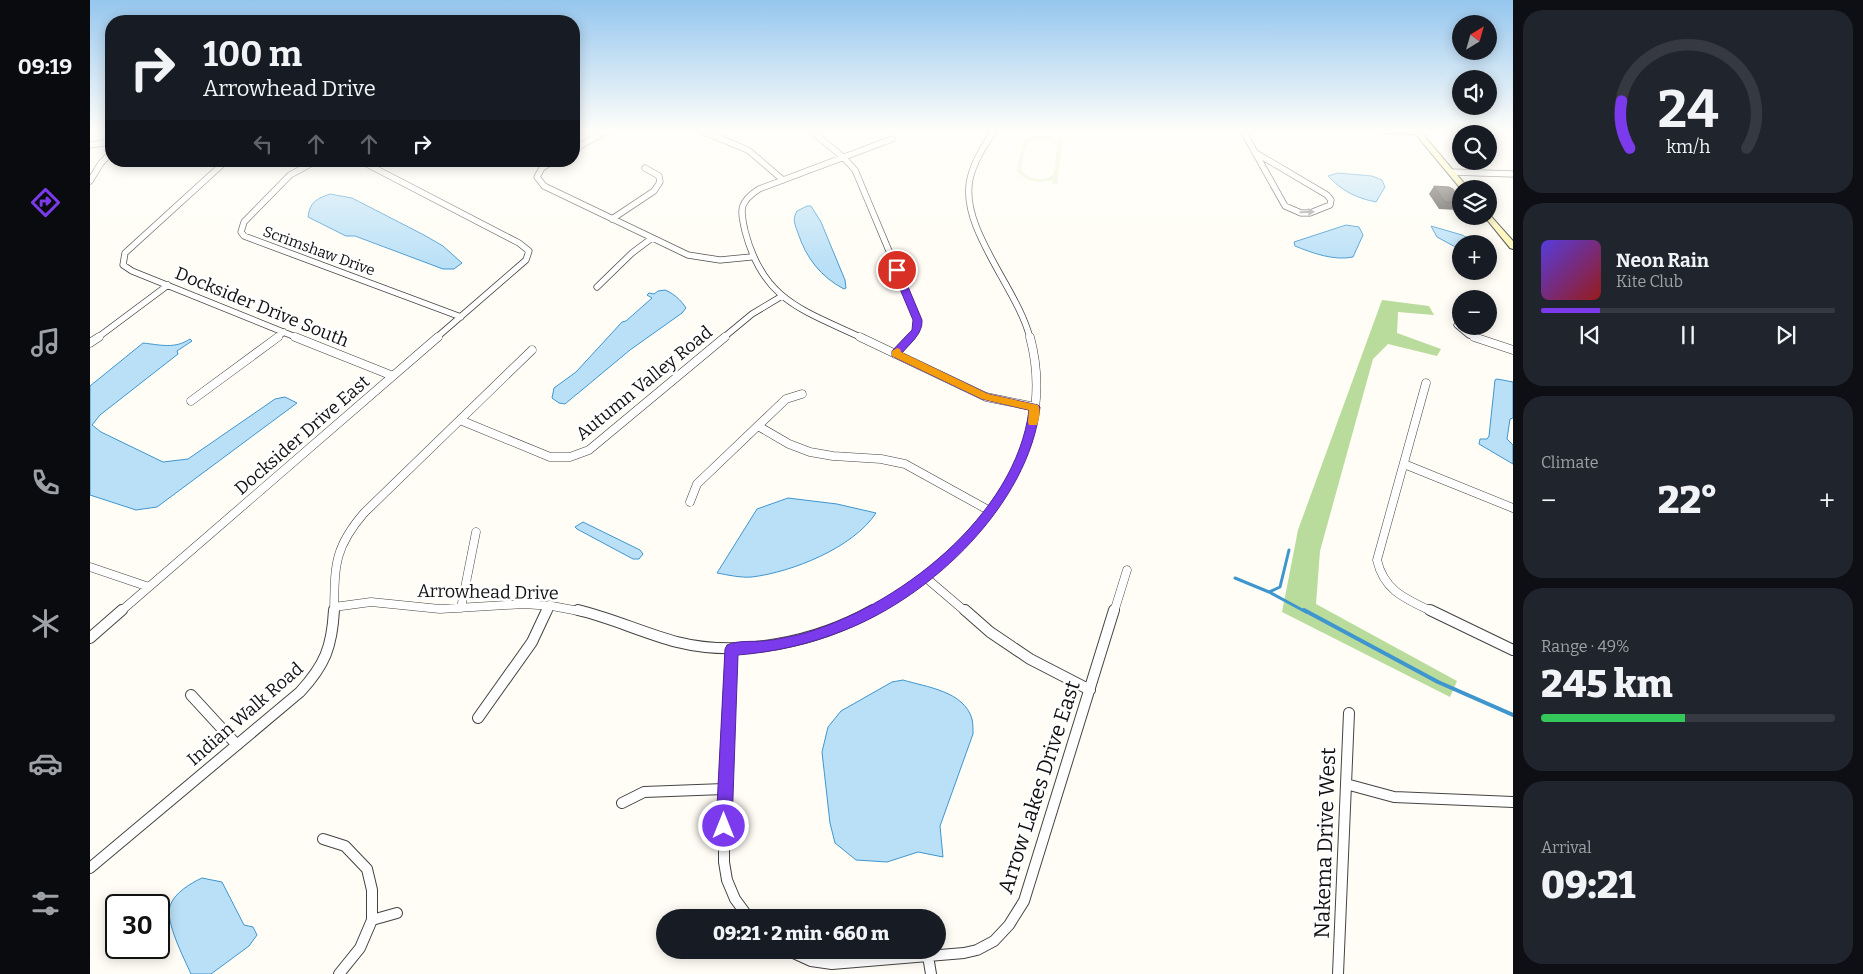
<!DOCTYPE html>
<html lang="en">
<head>
<meta charset="utf-8">
<style>
	body { margin:0; font-family:Bitter,serif; background:#20242c; color:#f1f3f6; height:100vh; display:flex; flex-direction:column; font-size:19px; white-space:nowrap }
	* { box-sizing:border-box; margin:0 }
	p { font-size:16px; color:#9ea1a6 }
	.icon { flex:none; width:28px; height:28px; fill:none; stroke:currentColor; stroke-width:2; stroke-linecap:round; stroke-linejoin:round }
	.map { position:relative; flex:1; overflow:hidden }
	.panel { display:flex; flex-direction:column; gap:10px; padding:10px; background:#0d0f14; width:350px }
	.panel>* { flex:none }
	.top-card { position:absolute; left:15px; top:15px; width:475px; height:152px; border-radius:20px; box-shadow:0 2px 12px #0003; background:#171b24; color:#f1f3f6; overflow:hidden }
	.needle { width:32px; rotate:37deg }
	.controls { position:absolute; left:1362px; top:15px; display:grid; gap:10px }
	.controls a { display:grid; place-items:center; width:45px; height:45px; border-radius:50%; background:#171b24; box-shadow:0 2px 12px #0003; font-size:25px }
	.speed { position:absolute; left:15px; top:894px; display:flex; gap:10px; font-size:25px; font-weight:700; text-align:center }
	.speed>* { display:grid; place-content:center; width:65px; height:65px; border-radius:50%; background:#171b24; box-shadow:0 2px 12px #0003; line-height:1 }
	.speed .limit { border:2px solid #111; border-radius:8px; background:#fff; color:#111 }
	.pin { position:absolute; display:grid; place-items:center; width:42px; height:42px; color:#fff; margin:-21px; border:2px solid #fff; border-radius:50%; box-shadow:0 1px 5px #0007 }
	.me { position:absolute; width:55px; margin:-28px; rotate:0deg; stroke-linejoin:round; filter:drop-shadow(0 0 4px #0008) }
	.turn { display:flex; align-items:center; gap:18px; height:105px; padding:0 15px; font-size:22px }
	.turn .icon { width:65px; height:65px; stroke-width:2.5 }
	.turn b { display:block; font-size:35px; line-height:42px }
	.lanes { display:flex; align-items:center; height:48px; padding:0 15px; background:#0003; justify-content:center; gap:25px; direction:ltr }
	.lanes .off { opacity:.35 }
	.big { font-size:38px; font-weight:800; line-height:1.1 }
	.panel .widget { flex:1; display:flex; flex-direction:column; justify-content:center; gap:8px; min-width:0; padding:0 18px; border-radius:20px; background:#20242c }
	.panel .dial { align-items:center; gap:0 }
	.dial svg { height:130px; overflow:visible; fill:none; stroke:#363941; stroke-width:7; stroke-linecap:round; text-anchor:middle }
	.dial text { fill:#f1f3f6; stroke:none }
	.song { display:flex; align-items:center; gap:15px }
	.cover { width:60px; height:60px; border-radius:8px; background:linear-gradient(135deg,hsl(250 70% 55%),hsl(0 70% 35%)) }
	.played { height:5px; border-radius:2px; background:linear-gradient(90deg,#7c3aed 20%,#363941 20%) }
	.keys { display:flex; justify-content:space-around; direction:ltr }
	.heat { display:flex; justify-content:space-between; align-items:center; font-size:28px; direction:ltr }
	.charge { height:8px; border-radius:4px; background:linear-gradient(90deg,#34c759 49%,#363941 0) }
	.trip { position:absolute; left:566px; top:909px; width:290px; height:50px; border-radius:25px; background:#171b24; box-shadow:0 2px 12px #0003; font-weight:800; line-height:50px; text-align:center }
	main { display:flex; flex:1; min-height:0 }
	.tabs { display:flex; flex-direction:column; width:90px; justify-content:space-around; align-items:center; background:#090b0e; color:#9ea1a6 }
	.tabs .icon { width:35px; height:35px }
	.tabs .on { color:#7c3aed }
	.tabs b { font-size:22px; color:#f1f3f6 }
	.map>svg:first-child { display:block }
	.forest { fill:#b9dc9c }
	.pitch { fill:#e6f2cf; fill-rule:evenodd }
	.water { fill:#b9e0f7; stroke:#3f96cf }
	.lines { fill:none; stroke-linecap:round; stroke-linejoin:round }
	.stream-far1 { stroke:#3f96cf; stroke-width:3 }
	.stream { stroke:#3f96cf; stroke-width:4 }
	.minor-far2-casing { stroke:#444; stroke-width:7 }
	.minor-far1-casing { stroke:#444; stroke-width:9 }
	.minor-casing { stroke:#444; stroke-width:12 }
	.tertiary-casing { stroke:#444; stroke-width:2 }
	.secondary-casing { stroke:#333; stroke-width:2 }
	.minor-far2 { stroke:#fff; stroke-width:5.5 }
	.minor-far1 { stroke:#fff; stroke-width:8 }
	.minor { stroke:#fff; stroke-width:10 }
	.tertiary { fill:#fff; fill-rule:evenodd }
	.secondary { fill:#fff6b0; fill-rule:evenodd }
	.wall { fill:#4d4742 }
	.building { fill:#5a524d; stroke:#3f3936 }
	.oneway { fill:#a0a0a0 }
	.route { fill:#7c3aed; stroke:#51269a }
	.slow { fill:#f59e0b }
	.labels { text-anchor:middle; dominant-baseline:central; stroke-width:5; stroke-linejoin:round; paint-order:stroke }
	.far-street-label { font-size:15px; fill:#111; stroke:#fff }
	.street-label { font-size:18px; fill:#111; stroke:#fff }
	.near-street-label { font-size:21px; fill:#111; stroke:#fff }
</style>
</head>
<body>
<main>
<nav class="tabs">
<b>09:19</b>
<svg class="icon on" aria-label="directions" viewBox="0 0 24 24"><path d="M12 3l9 9-9 9-9-9zM9 14v-3h6M13 9l2 2-2 2"/></svg>
<svg class="icon" aria-label="music" viewBox="0 0 24 24"><path d="M9 18V5l10-2v13"/><circle cx="6" cy="18" r="3"/><circle cx="16" cy="16" r="3"/></svg>
<svg class="icon" aria-label="phone" viewBox="0 0 24 24"><path d="M5 4h4l2 5-3 2q2 4 5 5l2-3 5 2v4C11 20 4 13 5 4z"/></svg>
<svg class="icon" aria-label="climate" viewBox="0 0 24 24"><path d="M12 3v18M4 7l16 10M4 17L20 7"/></svg>
<svg class="icon" aria-label="car" viewBox="0 0 24 24"><path d="M5 17H2v-5l4-1 3-4h7l3 4 3 1v5h-3M9 17h6M6 11h13"/><circle cx="7" cy="17" r="2"/><circle cx="17" cy="17" r="2"/></svg>
<svg class="icon" aria-label="filters" viewBox="0 0 24 24"><path d="M4 7h16M4 17h16"/><circle cx="9" cy="7" r="2"/><circle cx="15" cy="17" r="2"/></svg>
</nav>
<div class="map">
<svg width="1423" height="974" viewBox="0 0 1423 974">
	<rect width="100%" height="100%" fill="#fffdf5"/>
	<path class="forest" d="M1292,300l47,6 5,9 -36,-3 -1,21 44,16 -4,7 -49,-12 -15,15 -53,192 -4,53 141,77 -7,16 -168,-85 16,-82z"/>
	<path class="pitch" d="M945,136l15,2 8,4 1,-4 4,1 -6,45 -5,-1 1,-3c-13,3 -28,2 -36,-9l6,-30zM947,138l14,3 6,5 -3,27c-8,10 -26,7 -33,-3 2,-12 2,-29 16,-32z"/>
	<path class="water" d="M1248,173l34,3 10,4 3,7 -9,15c-20,-4 -34,-11 -48,-26z
		M240,194l22,4 72,37 19,11 19,17 -8,6h-11l-88,-33h-9l-38,-19c2,-15 8,-18 22,-23z
		M717,206h4l10,16 24,58 1,8 -2,1c-23,-12 -38,-31 -46,-56 -3,-8 -6,-14 -1,-22z
		M1256,225l13,2 4,8 -10,22c-19,4 -41,-4 -58,-11l-1,-4z
		M1341,226l31,9 17,9h-18v6l-2,-1 -22,-12z
		M575,290c8,3 16,10 21,18l-4,5 -52,37 -65,54 -6,-1 -7,-5 2,-10 22,-16 46,-50 4,-1 26,-23 -5,-3 2,-2 5,1 4,-3z
		M100,339l2,2 -15,10 1,3 -78,61 -8,10 9,7 62,30 25,-3 87,-60 10,-2 12,6 -140,104 -21,3 -46,-15v-109l53,-43c18,2 32,6 47,-4z
		M1407,379l16,3v36l-3,1 -3,20 6,6v19l-34,-20 1,-5h7l2,-3 6,-56z
		M698,498l49,6 39,9c-23,35 -84,59 -124,64 -11,1 -24,-2 -35,-4l40,-64z
		M493,522l57,28 3,4 -4,5h-6l-56,-30 -2,-2z
		M813,680c23,7 61,11 69,39 1,4 1,10 1,15l-33,92 3,31 -25,-5 -31,10 -31,-2 -21,-17 -5,-20 -8,-71 6,-25 13,-16 51,-29z
		M112,878l20,4 22,43 9,2 4,8 -8,11 -38,28h-20c-7,-16 -26,-52 -21,-68 4,-13 21,-23 32,-28z"/>
	<g class="lines">
		<path class="stream-far1" d="M1145,578l34,14 37,20
			M1179,592l11,-5 9,-37"/>
		<path class="stream" d="M1214,610l134,72 75,33"/>
		<defs>
			<path id="minor-far2" d="M721,131l32,26 12,13 63,150 -2,11 -6,7
				M904,131c-10,15 -20,30 -24,48 -11,49 48,110 60,159
				M1153,131l42,75 16,7h9l20,-8 1,-5 -4,-5 -71,-42
				M614,132l44,18 35,30
				M0,145l21,-3
				M484,149l33,-18
				M136,161l-101,92 -2,12 9,6 166,67
				M226,161l-26,14 -46,47 -3,10 3,4 217,81
				M271,161l158,82 10,8 -3,9 -90,78
				M463,161l-11,7 -5,9 7,9 144,69 32,5 31,-3
				M1361,172l62,2
				M0,181l11,-18 10,-10
				M522,219l42,-28 6,-9 -1,-6 -14,-8
				M507,287l35,-34 20,-15
				M1367,325l12,10 8,3
				M7,338l71,-53
				M186,338l8,-6
				M633,338l29,-24 30,-18
				M772,338c-59,-28 -99,-37 -117,-107 -5,-22 -6,-29 14,-42l133,-50"/>
			<path id="minor-far1" d="M205,337l98,39
				M770,337l126,60 49,10
				M1384,337l39,13
				M0,343l9,-6
				M805,354l16,-17
				M1336,383l-49,177c7,31 29,39 56,52
				M101,401l87,-64
				M370,420l90,37h20l19,-7 136,-113
				M668,426l31,18 21,8 23,4 48,3 24,5 85,47
				M1314,464l109,44
				M600,502l7,-18 89,-85 16,-5
				M0,567l59,20
				M835,577l41,35
				M244,607l37,-5 69,7 84,-5 28,2 32,6
				M371,608l15,-76
				M30,612l318,-275
				M244,612c1,-45 -1,-63 30,-99l168,-163
				M457,612l3,-7
				M780,612c98,-55 192,-155 160,-275
				M1024,612l13,-42"/>
			<path id="minor" d="M488,610c34,8 65,23 99,32 64,16 139,0 196,-32
				M875,610l25,22 40,27 60,31
				M1340,610l83,40
				M0,638l32,-28
				M641,649l-7,140v73l3,18 8,19 14,19
				M101,695l46,50
				M388,718l54,-76 15,-32
				M1256,784l48,13 119,5
				M532,803l22,-11 80,-3
				M233,839l22,7 22,23 5,21v30l-12,28 -21,26
				M0,868l210,-176c25,-27 32,-45 34,-82
				M282,920l25,-7
				M697,950l24,11 21,3 132,-11 13,-3 17,-9 15,-16 15,-24 90,-291
				M838,956l3,18
				M1248,974l11,-261"/>
			<path id="tertiary" d="M1292,131h38l1,1 -3,2 -33,-1z"/>
			<path id="secondary" d="M1323,131h7l49,58h-8z
				M1399,214l24,27v8l-3,-1 -26,-32h5z"/>
		</defs>
		<use href="#minor-far2" class="minor-far2-casing"/>
		<use href="#minor-far1" class="minor-far1-casing"/>
		<use href="#minor" class="minor-casing"/>
		<use href="#tertiary" class="tertiary-casing"/>
		<use href="#secondary" class="secondary-casing"/>
		<use href="#minor-far2" class="minor-far2"/>
		<use href="#minor-far1" class="minor-far1"/>
		<use href="#minor" class="minor"/>
		<use href="#tertiary" class="tertiary"/>
		<use href="#secondary" class="secondary"/>
	</g>
	<path class="wall" d="M1344,186l27,14v6l-3,4 -19,-1 -10,-15z"/>
	<path class="building" d="M1344,186l15,1 4,2 8,11v2h-16z"/>
	<defs><path id="oneway-solid" d="M-6-.8H1V-3.2L6.5 0L1 3.2V.8H-6Z" transform="scale(1.25)"/></defs>
	<use class="oneway" href="#oneway-solid" transform="translate(1217 212) rotate(-1)"/>
	<linearGradient id="sky" x2="0" y2="1"><stop stop-color="#95c6ee"/><stop offset="0.49" stop-color="#fffefa"/><stop offset="1" stop-color="#fffefa" stop-opacity="0"/></linearGradient>
	<rect width="1423" height="267" fill="url(#sky)"/>
	<path class="route" d="M803,268h7l1,2 21,50c1,14 -12,23 -20,33l86,41 50,11 2,2c-11,97 -108,189 -195,223 -35,14 -70,22 -107,25l-6,171 -3,5 -5,2 -5,-2 -3,-5 9,-177 2,-4c11,-5 25,-3 37,-4 11,-1 23,-4 34,-6 98,-26 218,-119 231,-225l-47,-11 -90,-43v-5l20,-21 1,-10 -21,-50z"/>
	<path class="slow" d="M807,348l3,1 1,3 87,42 50,11c3,5 1,15 -1,20h-8l-1,-3 1,-12 -47,-11 -90,-43v-5z"/>
	<g class="labels">
		<g class="far-street-label">
			<text transform="translate(229 251) rotate(20)">Scrimshaw Drive</text>
		</g>
		<g class="street-label">
			<text transform="translate(172 307) rotate(22)">Docksider Drive South</text>
			<text transform="translate(554 383) rotate(-39)">Autumn Valley Road</text>
			<text transform="translate(212 435) rotate(-41)">Docksider Drive East</text>
			<text transform="translate(398 592) rotate(1)">Arrowhead Drive</text>
			<text transform="translate(155 714) rotate(-41)">Indian Walk Road</text>
		</g>
		<g class="near-street-label">
			<text transform="translate(949 787) rotate(-72)">Arrow Lakes Drive East</text>
			<text transform="translate(1235 843) rotate(-88)">Nakema Drive West</text>
		</g>
	</g>
</svg>
<div class="controls">
<a><svg class="needle" viewBox="-14 -14 28 28"><path d="M0-13l5 13h-10z" fill="#e53935"/><path d="M0 13l5-13h-10z" fill="#9ea1a6"/></svg></a>
<a><svg class="icon" aria-label="sound" viewBox="0 0 24 24"><path d="M4 9h4l5-4v14l-5-4H4zM17 9q2 3 0 6"/></svg></a>
<a><svg class="icon" aria-label="search" viewBox="0 0 24 24"><circle cx="10" cy="10" r="6"/><path d="M15 15l6 6"/></svg></a>
<a><svg class="icon" aria-label="layers" viewBox="0 0 24 24"><path d="M12 4l9 5-9 5-9-5zM3 14l9 5 9-5"/></svg></a>
<a>+</a>
<a>−</a>
</div>
<div class="speed"><div class="limit">30</div></div>
<div class="pin" style="left:807px;top:270px;background:#d93025"><svg class="icon" aria-label="arrive" viewBox="0 0 24 24"><path d="M6 21V4h12l-3 4 3 4H6"/></svg></div>
<svg class="me" style="left:634px;top:826px" viewBox="-20 -20 40 40"><circle r="17" fill="#7c3aed" stroke="#fff" stroke-width="3"/><path d="M0-11L8 9 0 5-8 9z" fill="#fff"/></svg>
<div class="trip">09:21 · 2 min · 660 m</div>
<div class="top-card">
<div class="turn"><svg class="icon" aria-label="right" viewBox="0 0 24 24"><path d="M7 20v-9h11M14 6l5 5-5 5"/></svg><div><b>100 m</b>Arrowhead Drive</div></div>
<div class="lanes"><svg class="icon off" aria-label="left" viewBox="0 0 24 24"><path d="M17 20v-9H6M10 6l-5 5 5 5"/></svg><svg class="icon off" aria-label="ahead" viewBox="0 0 24 24"><path d="M12 20V5M6 11l6-6 6 6"/></svg><svg class="icon off" aria-label="ahead" viewBox="0 0 24 24"><path d="M12 20V5M6 11l6-6 6 6"/></svg><svg class="icon" aria-label="right" viewBox="0 0 24 24"><path d="M7 20v-9h11M14 6l5 5-5 5"/></svg></div>
</div>
</div>
<section class="panel">
<div class="widget dial"><svg viewBox="0 0 100 80">
<path d="M14 69A42 42 0 1 1 86 69"/>
<path d="M14 69A42 42 0 0 1 9 40" stroke="#7c3aed"/>
<text x="50" y="56" font-size="32" font-weight="700">24</text>
<text x="50" y="72" font-size="11">km/h</text>
</svg></div>
<div class="widget">
<div class="song"><i class="cover"></i><div><b>Neon Rain</b><p>Kite Club</p></div></div>
<div class="played"></div>
<div class="keys"><svg class="icon" aria-label="previous" viewBox="0 0 24 24"><path d="M18 5L8 12l10 7zM5 5v14"/></svg><svg class="icon" aria-label="pause" viewBox="0 0 24 24"><path d="M8 5v14M16 5v14"/></svg><svg class="icon" aria-label="next" viewBox="0 0 24 24"><path d="M6 5l10 7-10 7zM19 5v14"/></svg></div>
</div>
<div class="widget"><p>Climate</p>
<div class="heat"><a>−</a><b class="big">22°</b><a>+</a></div>
</div>
<div class="widget"><p>Range · 49%</p><b class="big">245 km</b><div class="charge"></div></div>
<div class="widget"><p>Arrival</p><b class="big">09:21</b></div>
</section>
</main>
</body>
</html>
